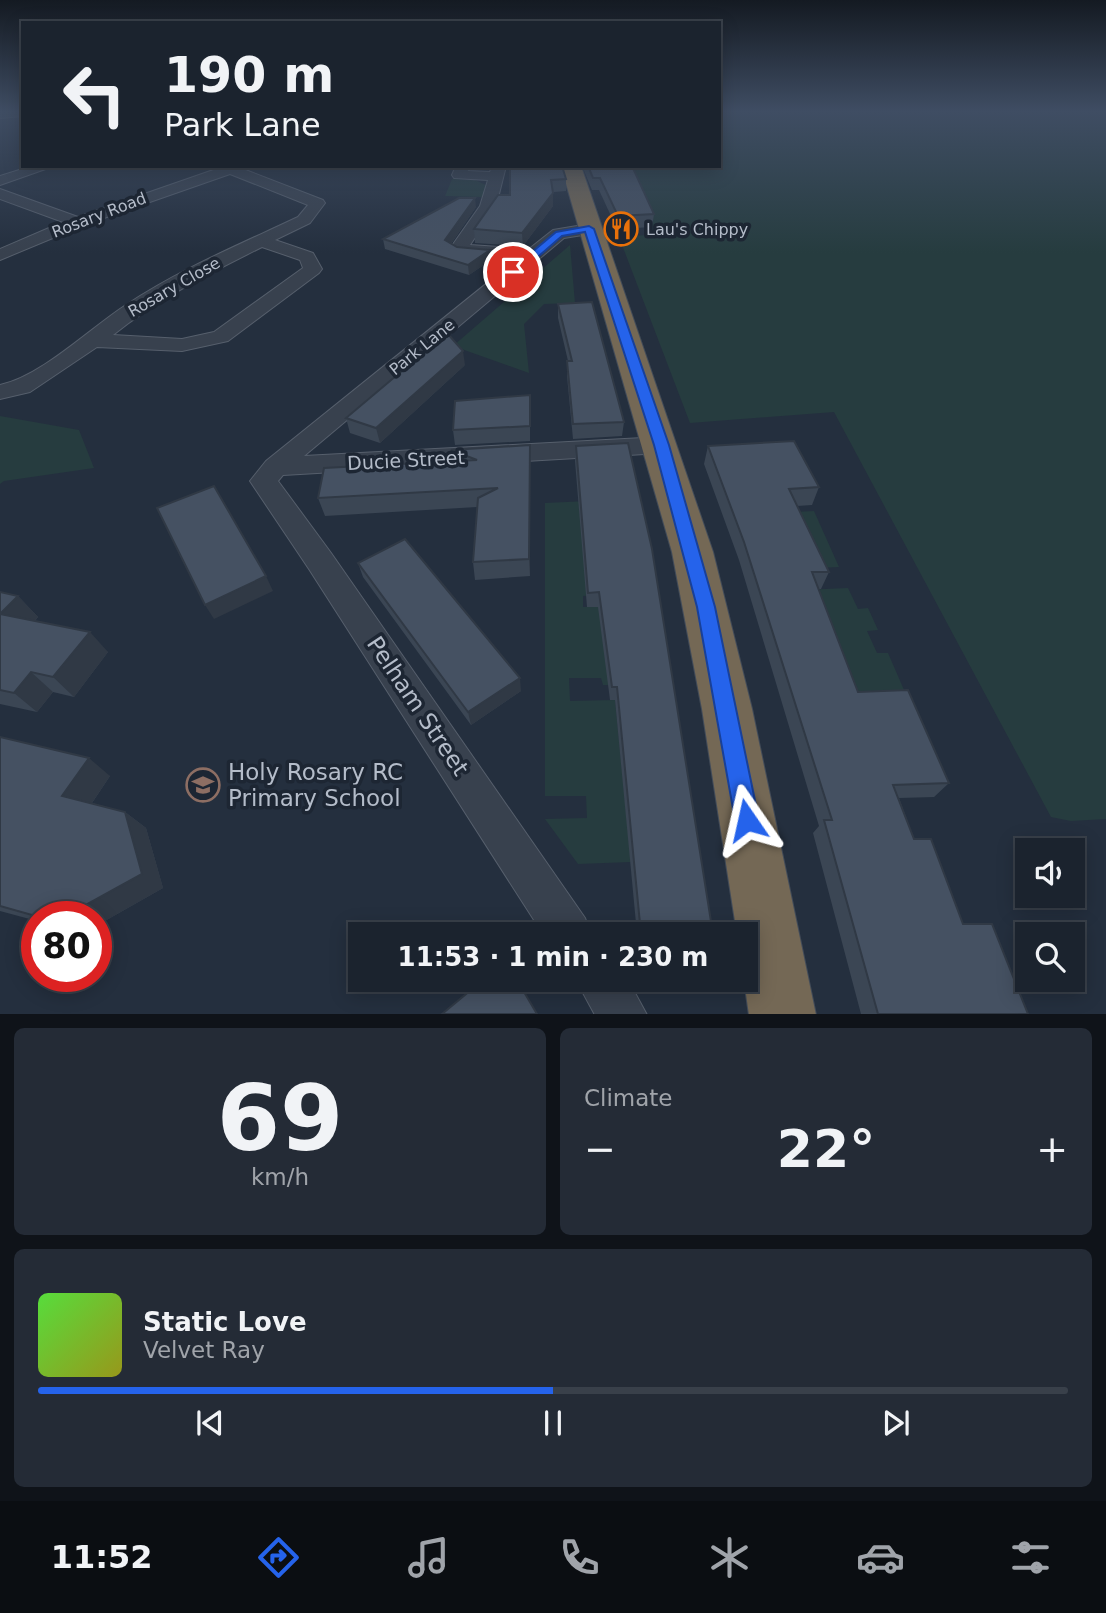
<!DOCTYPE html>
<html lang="en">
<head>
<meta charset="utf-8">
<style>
	body { margin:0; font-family:"DejaVu Sans",sans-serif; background:#242b36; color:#f1f3f6; height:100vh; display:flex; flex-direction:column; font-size:26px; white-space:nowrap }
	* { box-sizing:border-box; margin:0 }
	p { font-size:23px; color:#a0a4aa }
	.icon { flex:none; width:38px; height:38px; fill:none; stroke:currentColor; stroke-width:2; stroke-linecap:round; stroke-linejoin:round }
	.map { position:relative; height:1014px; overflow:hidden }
	.sheet { display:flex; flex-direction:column; gap:14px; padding:14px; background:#0f1319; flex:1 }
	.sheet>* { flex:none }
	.hud { position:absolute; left:21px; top:21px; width:700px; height:147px; border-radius:0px; box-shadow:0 4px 18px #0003,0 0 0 2px #39404a; background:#1b232e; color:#f1f3f6; overflow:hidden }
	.controls { position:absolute; left:1015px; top:838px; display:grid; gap:14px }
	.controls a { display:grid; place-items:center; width:70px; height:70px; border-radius:0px; background:#1b232e; box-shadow:0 4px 18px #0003,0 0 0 2px #39404a; font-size:35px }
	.speed { position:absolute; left:21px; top:901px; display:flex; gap:14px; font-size:35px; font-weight:700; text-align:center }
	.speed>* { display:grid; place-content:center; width:91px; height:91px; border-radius:50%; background:#1b232e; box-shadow:0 4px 18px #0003,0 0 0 2px #39404a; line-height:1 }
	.speed .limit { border:10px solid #d22; background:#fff; color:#111 }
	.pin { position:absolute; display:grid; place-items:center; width:60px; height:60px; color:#fff; margin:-30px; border:4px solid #fff; border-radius:50%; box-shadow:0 2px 7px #0007 }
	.me { position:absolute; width:77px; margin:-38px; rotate:349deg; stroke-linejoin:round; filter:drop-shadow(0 0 5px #0008) }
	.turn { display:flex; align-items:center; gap:24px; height:147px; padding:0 28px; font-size:32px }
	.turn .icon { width:91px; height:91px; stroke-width:2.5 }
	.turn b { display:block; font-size:49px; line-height:60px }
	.big { font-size:52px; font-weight:800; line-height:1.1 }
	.sheet .tile { flex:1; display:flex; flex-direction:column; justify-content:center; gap:10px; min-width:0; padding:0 24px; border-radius:10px; background:#242b36 }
	.sheet .dial { align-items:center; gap:0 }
	.dial b { font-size:91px; line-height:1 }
	.song { display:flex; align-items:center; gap:21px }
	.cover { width:84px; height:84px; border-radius:10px; background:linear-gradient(135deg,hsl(110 70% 55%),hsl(60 70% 35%)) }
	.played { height:7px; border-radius:4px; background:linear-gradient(90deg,#2563eb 50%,#39404a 50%) }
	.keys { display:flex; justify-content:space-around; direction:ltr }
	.heat { display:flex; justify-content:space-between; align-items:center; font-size:38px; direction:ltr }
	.sheet .tiles { flex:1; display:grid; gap:14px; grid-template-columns:1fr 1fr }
	.tile:last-child { grid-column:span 2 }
	.trip { position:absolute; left:348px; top:922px; width:410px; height:70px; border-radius:0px; background:#1b232e; box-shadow:0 4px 18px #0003,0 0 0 2px #39404a; font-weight:800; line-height:70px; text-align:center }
	.tabs { display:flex; height:112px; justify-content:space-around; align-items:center; background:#0b0e12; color:#a0a4aa }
	.tabs .icon { width:49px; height:49px }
	.tabs .on { color:#2563eb }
	.tabs b { font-size:32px; color:#f1f3f6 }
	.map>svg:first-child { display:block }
	.green { fill:#263c3f }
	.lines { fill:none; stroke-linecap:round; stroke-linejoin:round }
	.street-casing { stroke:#565f6c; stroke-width:2 }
	.highway-casing { stroke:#434c59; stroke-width:2 }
	.street { fill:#38414e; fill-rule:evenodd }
	.highway { fill:#746855; fill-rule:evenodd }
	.wall { fill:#3b4654 }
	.shaded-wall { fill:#303945 }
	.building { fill:#455162; stroke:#303945; stroke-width:2 }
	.route { fill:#2563eb; stroke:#184099; stroke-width:2 }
	.labels { text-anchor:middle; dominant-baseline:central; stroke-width:7; stroke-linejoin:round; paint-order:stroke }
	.far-street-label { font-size:16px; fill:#b4bcc9; stroke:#1d2633 }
	.far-poi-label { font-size:16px; fill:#b4bcc9; stroke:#1d2633; text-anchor:start }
	.street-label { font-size:19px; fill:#b4bcc9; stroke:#1d2633 }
	.near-street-label { font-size:23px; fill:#b4bcc9; stroke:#1d2633 }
	.near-poi-label { font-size:23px; fill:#b4bcc9; stroke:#1d2633; text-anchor:start }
</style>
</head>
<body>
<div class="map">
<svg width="1106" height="1015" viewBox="0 0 1106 1015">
	<rect width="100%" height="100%" fill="#242f3e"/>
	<path class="green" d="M719,111h387v708l-35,2 -20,-4 -217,-405 -144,11 -71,-186 28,-2 -3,-7 8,-1 -32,-56 18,-1 -1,-4h82z
		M452,179l23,1 11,5 -3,12 -38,-1z
		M570,245l5,58 -31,1 -20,20 5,49 -76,-27z
		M0,416l79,14 15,38 -90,13 -4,3z
		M588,501l9,94 -14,1v11h16l15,78h-11l-2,-7h-32l1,23 45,-1 16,162 -53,2 -33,-45 42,-1 -1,-22h-41v-293z
		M814,511l25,56 -42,2 -23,-56z
		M848,588l10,21 10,-1 10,22 -11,1 10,22h11l23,53 -64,2 -44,-118z"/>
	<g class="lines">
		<defs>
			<path id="street" d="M0,111h23v5l-23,2z
				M32,166h22l-54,19v-9z
				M225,166h21l-3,3 80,31 2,3 -15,20 -35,17 38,13 9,16 -3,4 -91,68 -46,10 -85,-4 -67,45 -30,7v-14c42,-9 90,-57 126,-80 54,-36 115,-61 172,-88l10,-12 -78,-31 -146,51 -84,35v-11l63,-27 -63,-23v-10l78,28zM262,247l38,13 3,8 -89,64 -32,7 -69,-4c45,-36 97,-62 149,-88z
				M456,166h14l-2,5 22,1 2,-6h14l-10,40 -26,39 59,4 24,-19 36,-6 8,5 -2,4 -31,5 -260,218 358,-19 9,2 4,6 -4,6 -9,2 -379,22 -5,6 53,72 254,365 6,16h-48l-234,-365 -59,-88 16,-20 251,-202 -59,-4 -9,-5 31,-44 8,-26 -34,-2 -2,-3z
				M576,980h52l19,35h-52z"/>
			<path id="highway" d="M561,166h20l132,386 39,157 64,306h-67l-5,-35 2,-46h-9l-35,-225 -30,-157z"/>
		</defs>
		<use href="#street" class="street-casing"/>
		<use href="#highway" class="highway-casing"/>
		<use href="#street" class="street"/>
		<use href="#highway" class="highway"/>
	</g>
	<path class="wall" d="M510,166l56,13v12l-13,1v14l-30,40 -48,-3 -1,-14 36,-34z
		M582,166h50l22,48 -2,13 -35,2 -18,-39h-7z
		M476,207l-25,37 6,3 34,13 -22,15 -84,-26 -2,-10z
		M558,304l66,118 -2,14 -49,3 -6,-63 1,-15 -10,-43z
		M465,365l-85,78 -30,-10 -4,-15z
		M530,395v46l-75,4 -2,-15z
		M530,445v131l-55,4 -2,-18 4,-55 -152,9 -7,-18 135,-37 -2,-11z
		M576,446l137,488h-76l-22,-234h-5l-12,-93h-11l-12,-146z
		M708,446l111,41 -7,18 -15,1 32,66 -8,17h-3l40,103 91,91 -15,14 -35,1 15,41 49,85 65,90h-167l-48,-181 6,-7 -80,-266 -35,-96z
		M358,563l163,128 -50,34 -108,-148z
		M0,592l18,4 20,21 -3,4 73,31 -34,45 -21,-5 -16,20 -37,-8z
		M0,737l110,39 -18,27 33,9 21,16 17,60 -67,38v-9h-59v4l-37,-10z"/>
	<path class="shaded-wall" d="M553,193v13l-30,40 -1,-13z
		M475,198l1,9 -30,44 -1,-11z
		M490,250l1,10 -22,15 -1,-10z
		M463,351l2,14 -85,78 -4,-15z
		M530,445v131l-1,-17z
		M266,576l7,15 -59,28 -9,-14z
		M18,596l20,21 -16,18 -22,-21z
		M90,632l18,20 -34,45 -21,-20z
		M31,672l22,20 -16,20 -23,-19z
		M520,678l1,13 -50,34 -3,-13z
		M89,758l21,18 -25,37 -23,-17z
		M125,812l21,16 17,60 -67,38v-9h-32z"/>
	<path class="building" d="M510,166h52l4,13 -15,1 2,13 -31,40 -48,-4 24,-34h12z
		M588,166h44l22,48 -36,2 -18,-38h-7z
		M459,198h16l-30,42 12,7 33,3 -22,15 -85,-26z
		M592,302l32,120 -51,2 -6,-63h5l-14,-57z
		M447,333l16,18 -87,77 -30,-10z
		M530,395v31l-77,4 2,-29z
		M794,441l25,46 -30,2 40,83h-17l46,120 50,-2 41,93 -56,2 21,54h17l32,85h29l36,90h-150l-54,-194h8l-88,-278 -36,-96z
		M628,443l24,106 61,385h-72l-24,-247h-5l-13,-95 -11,1 -12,-147z
		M530,445l-1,114 -56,3 5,-64 20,-10 -180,10 6,-30 153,-8 -26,-10z
		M214,486l52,90 -61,29 -48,-97z
		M405,539l115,139 -52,34 -110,-149z
		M0,592l18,4 -18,18 90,18 -37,45 -22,-5 -17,21 -14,-3z
		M0,737l89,21 -27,38 63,16 17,62 -78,43h-25l-39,-11z
		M483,980h34l20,34h-95z"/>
	<linearGradient id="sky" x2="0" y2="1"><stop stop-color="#141a22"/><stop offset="0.44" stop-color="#3f4d63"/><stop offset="1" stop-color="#3f4d63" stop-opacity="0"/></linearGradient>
	<rect width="1106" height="253" fill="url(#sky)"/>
	<path class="route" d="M589,226l5,3 75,216 46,162 44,213 -4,9 -8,3 -8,-3 -4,-9 -38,-213 -43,-162 -69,-213 -23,4 -45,39 -9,-3 48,-40z"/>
	<defs>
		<symbol id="restaurant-ring" viewBox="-11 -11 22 22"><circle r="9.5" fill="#1d2633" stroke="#e8710a" stroke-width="1.5"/><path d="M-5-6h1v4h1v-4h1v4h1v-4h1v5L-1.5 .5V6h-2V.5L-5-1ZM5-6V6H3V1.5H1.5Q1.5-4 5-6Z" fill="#e8710a"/></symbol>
		<symbol id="school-ring" viewBox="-11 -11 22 22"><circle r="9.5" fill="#1d2633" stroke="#8d6e63" stroke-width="1.5"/><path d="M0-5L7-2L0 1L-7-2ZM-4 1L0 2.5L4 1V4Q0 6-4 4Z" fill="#8d6e63"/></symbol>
	</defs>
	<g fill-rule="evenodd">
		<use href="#restaurant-ring" x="602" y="210" width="38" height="38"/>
		<use href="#school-ring" x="184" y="766" width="38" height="38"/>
	</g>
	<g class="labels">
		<g class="far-street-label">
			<text transform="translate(99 215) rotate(-21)">Rosary Road</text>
			<text transform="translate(174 287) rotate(-30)">Rosary Close</text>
			<text transform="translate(422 347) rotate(-39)">Park Lane</text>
		</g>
		<g class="far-poi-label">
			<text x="646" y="229">Lau's Chippy</text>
		</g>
		<g class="street-label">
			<text transform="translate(406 460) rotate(-3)">Ducie Street</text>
		</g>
		<g class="near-street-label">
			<text transform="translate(418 706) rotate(56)">Pelham Street</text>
		</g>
		<g class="near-poi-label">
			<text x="228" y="772">Holy Rosary RC<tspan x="228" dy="26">Primary School</tspan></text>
		</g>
	</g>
</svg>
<div class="controls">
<a><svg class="icon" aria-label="sound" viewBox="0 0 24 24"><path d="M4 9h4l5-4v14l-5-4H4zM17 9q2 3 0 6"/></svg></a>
<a><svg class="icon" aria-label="search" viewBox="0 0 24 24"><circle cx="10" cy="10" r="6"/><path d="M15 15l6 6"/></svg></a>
</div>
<div class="speed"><div class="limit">80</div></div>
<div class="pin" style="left:513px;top:272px;background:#d93025"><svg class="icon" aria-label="arrive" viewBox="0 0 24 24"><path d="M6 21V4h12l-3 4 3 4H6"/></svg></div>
<svg class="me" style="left:747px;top:820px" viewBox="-20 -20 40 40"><path d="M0-17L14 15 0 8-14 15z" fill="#2563eb" stroke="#fff" stroke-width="4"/></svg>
<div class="trip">11:53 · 1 min · 230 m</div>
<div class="hud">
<div class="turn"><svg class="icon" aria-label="left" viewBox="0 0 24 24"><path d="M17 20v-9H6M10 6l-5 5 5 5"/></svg><div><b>190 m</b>Park Lane</div></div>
</div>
</div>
<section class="sheet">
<div class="tiles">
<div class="tile dial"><b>69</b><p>km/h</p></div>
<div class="tile"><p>Climate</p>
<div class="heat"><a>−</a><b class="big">22°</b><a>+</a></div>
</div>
<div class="tile">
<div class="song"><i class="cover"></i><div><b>Static Love</b><p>Velvet Ray</p></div></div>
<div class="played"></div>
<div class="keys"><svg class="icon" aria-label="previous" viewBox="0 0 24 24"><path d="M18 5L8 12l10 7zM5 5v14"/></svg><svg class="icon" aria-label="pause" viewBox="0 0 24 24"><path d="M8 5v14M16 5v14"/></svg><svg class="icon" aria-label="next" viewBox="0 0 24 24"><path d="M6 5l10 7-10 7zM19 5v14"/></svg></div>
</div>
</div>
</section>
<nav class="tabs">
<b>11:52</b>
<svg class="icon on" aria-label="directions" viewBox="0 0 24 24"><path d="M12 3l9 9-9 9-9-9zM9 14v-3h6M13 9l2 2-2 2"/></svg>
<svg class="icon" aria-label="music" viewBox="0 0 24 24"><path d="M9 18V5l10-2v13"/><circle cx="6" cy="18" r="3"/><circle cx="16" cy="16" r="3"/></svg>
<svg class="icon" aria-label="phone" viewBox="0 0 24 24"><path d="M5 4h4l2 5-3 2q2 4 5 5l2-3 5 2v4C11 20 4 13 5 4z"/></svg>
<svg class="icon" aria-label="climate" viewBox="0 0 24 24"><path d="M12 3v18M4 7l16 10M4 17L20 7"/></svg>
<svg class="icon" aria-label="car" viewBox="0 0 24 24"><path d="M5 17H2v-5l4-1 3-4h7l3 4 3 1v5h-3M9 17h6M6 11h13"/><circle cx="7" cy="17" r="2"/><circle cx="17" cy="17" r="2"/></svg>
<svg class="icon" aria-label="filters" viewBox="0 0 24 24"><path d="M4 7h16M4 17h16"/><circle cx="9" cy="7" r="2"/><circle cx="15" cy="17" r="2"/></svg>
</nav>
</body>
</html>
